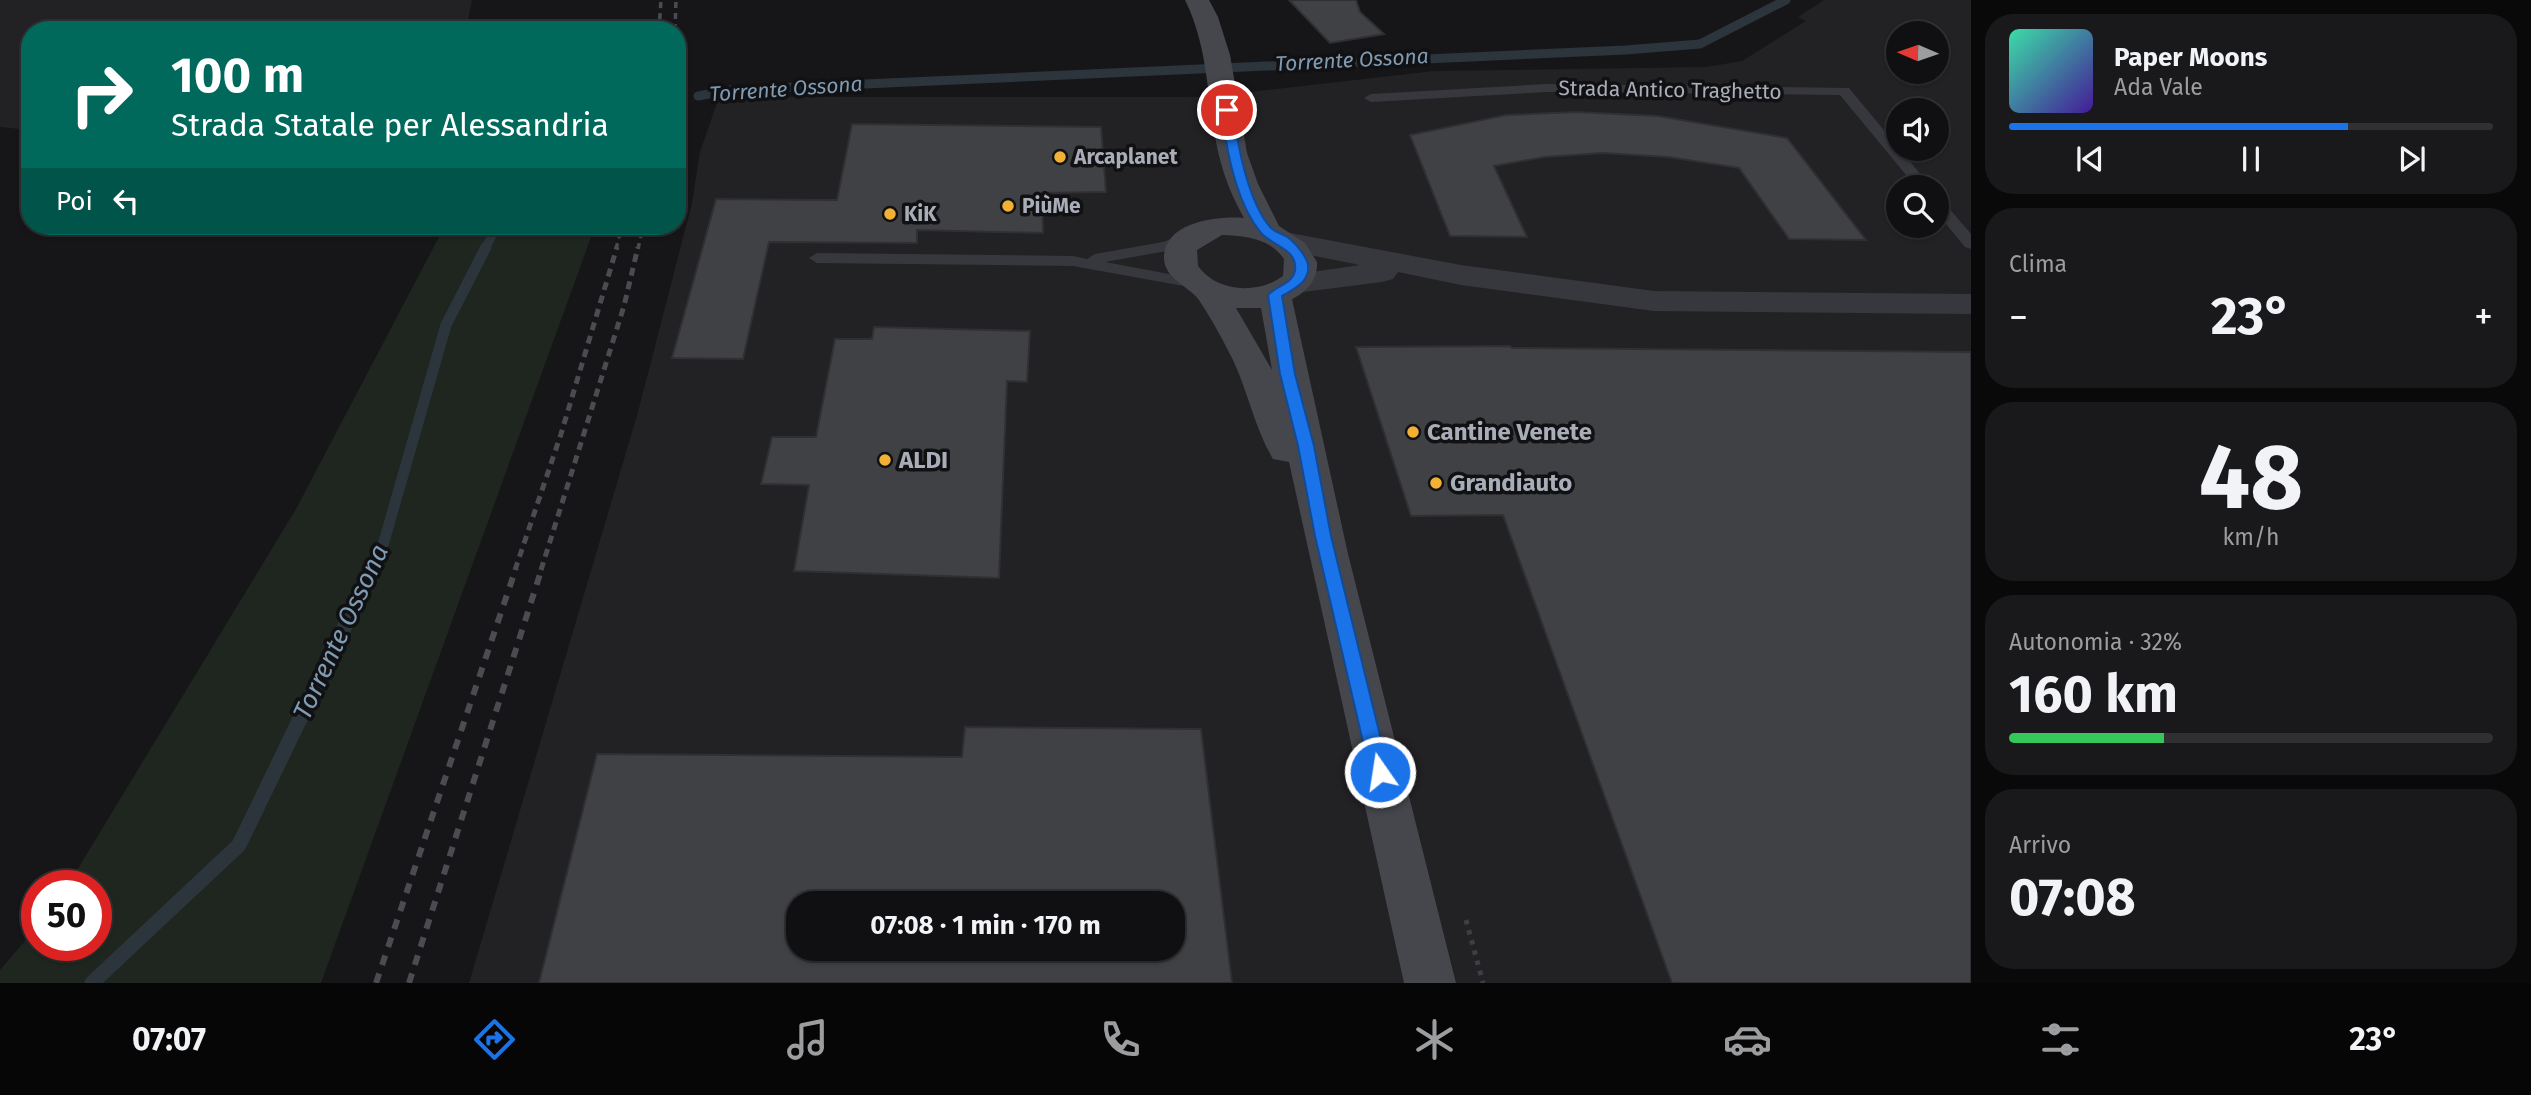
<!DOCTYPE html>
<html lang="it">
<head>
<meta charset="utf-8">
<style>
	body { margin:0; font-family:"Fira Sans",sans-serif; background:#19191b; color:#f1f3f6; height:100vh; display:flex; flex-direction:column; font-size:26px; white-space:nowrap }
	* { box-sizing:border-box; margin:0 }
	p { font-size:23px; color:#9c9d9f }
	.icon { flex:none; width:38px; height:38px; fill:none; stroke:currentColor; stroke-width:2; stroke-linecap:round; stroke-linejoin:round }
	.map { position:relative; flex:1; overflow:hidden }
	.side { display:flex; flex-direction:column; gap:14px; padding:14px; background:#09090a; width:560px }
	.side>* { flex:none }
	.hud { position:absolute; left:21px; top:21px; width:665px; height:214px; border-radius:28px; box-shadow:0 2px 5px #0004,0 0 0 2px #303032; background:#00695c; color:#fff; overflow:hidden }
	.needle { width:46px; rotate:272deg }
	.tools { position:absolute; left:1886px; top:21px; display:grid; gap:14px }
	.tools a { display:grid; place-items:center; width:63px; height:63px; border-radius:50%; background:#101012; box-shadow:0 2px 5px #0004,0 0 0 2px #303032; font-size:35px }
	.speed { position:absolute; left:21px; top:870px; display:flex; gap:14px; font-size:35px; font-weight:700; text-align:center }
	.speed>* { display:grid; place-content:center; width:91px; height:91px; border-radius:50%; background:#101012; box-shadow:0 2px 5px #0004,0 0 0 2px #303032; line-height:1 }
	.speed .limit { border:10px solid #d22; background:#fff; color:#111 }
	.pin { position:absolute; display:grid; place-items:center; width:60px; height:60px; color:#fff; margin:-30px; border:4px solid #fff; border-radius:50%; box-shadow:0 2px 7px #0007 }
	.me { position:absolute; width:77px; margin:-38px; rotate:347deg; stroke-linejoin:round; filter:drop-shadow(0 0 5px #0008) }
	.turn { display:flex; align-items:center; gap:24px; height:147px; padding:0 35px; font-size:32px }
	.turn .icon { width:91px; height:91px; stroke-width:2.5 }
	.turn b { display:block; font-size:49px; line-height:60px }
	.then { display:flex; align-items:center; height:66px; padding:0 35px; background:#0003; gap:14px; font-size:26px }
	.big { font-size:52px; font-weight:700; line-height:1.1 }
	.side .card { flex:1; display:flex; flex-direction:column; justify-content:center; gap:10px; min-width:0; padding:0 24px; border-radius:28px; background:#19191b }
	.side .dial { align-items:center; gap:0 }
	.dial b { font-size:91px; line-height:1 }
	.song { display:flex; align-items:center; gap:21px }
	.cover { width:84px; height:84px; border-radius:10px; background:linear-gradient(135deg,hsl(160 70% 55%),hsl(260 70% 35%)) }
	.played { height:7px; border-radius:4px; background:linear-gradient(90deg,#1a73e8 70%,#303032 70%) }
	.keys { display:flex; justify-content:space-around; direction:ltr }
	.heat { display:flex; justify-content:space-between; align-items:center; font-size:38px; direction:ltr }
	.charge { height:10px; border-radius:5px; background:linear-gradient(90deg,#34c759 32%,#303032 0) }
	.trip { position:absolute; left:786px; top:891px; width:399px; height:70px; border-radius:28px; background:#101012; box-shadow:0 2px 5px #0004,0 0 0 2px #303032; font-weight:700; line-height:70px; text-align:center }
	.menu { display:flex; height:112px; justify-content:space-around; align-items:center; background:#060607; color:#9c9d9f }
	.menu .icon { width:49px; height:49px }
	.menu .current { color:#1a73e8 }
	.menu b { font-size:32px; color:#f1f3f6 }
	main { display:flex; flex:1; min-height:0 }
	.map>svg:first-child { display:block }
	.built { fill:#222225; fill-rule:evenodd }
	.green { fill:#1e261f }
	.lines { fill:none; stroke-linecap:round; stroke-linejoin:round }
	.stream-far2 { stroke:#2c353c; stroke-width:9 }
	.stream-far1 { stroke:#2c353c; stroke-width:11 }
	.stream { stroke:#2c353c; stroke-width:15 }
	.building { fill:#404145; stroke:#303034; stroke-width:2; fill-rule:evenodd }
	.path { stroke:#3d3f44; stroke-width:5; stroke-dasharray:4.5 6; stroke-linecap:butt }
	.service { fill:#37383d; fill-rule:evenodd }
	.minor { fill:#37383d; fill-rule:evenodd }
	.secondary { fill:#45474d; fill-rule:evenodd }
	.rail-far2 { stroke:#4a4c52; stroke-width:3.5; stroke-dasharray:6 5; stroke-linecap:butt }
	.rail-far1 { stroke:#4a4c52; stroke-width:5; stroke-dasharray:8 6; stroke-linecap:butt }
	.rail { stroke:#4a4c52; stroke-width:6; stroke-dasharray:10 9; stroke-linecap:butt }
	.route { fill:#1a73e8; stroke:#114b97; stroke-width:2 }
	.poi-dot { fill:#f2b134; stroke:#111113; stroke-width:2.5 }
	.labels { text-anchor:middle; dominant-baseline:central; stroke-width:7; stroke-linejoin:round; paint-order:stroke }
	.far-water-label { font-size:21px; font-style:italic; fill:#7f9bb3; stroke:#111113 }
	.far-street-label { font-size:21px; fill:#a8adb8; stroke:#111113 }
	.far-poi-label { font-size:21px; font-weight:bold; fill:#a8adb8; stroke:#111113; text-anchor:start }
	.poi-label { font-size:24px; font-weight:bold; fill:#a8adb8; stroke:#111113; text-anchor:start }
	.water-label { font-size:26px; font-style:italic; fill:#7f9bb3; stroke:#111113 }
</style>
</head>
<body>
<main>
<div class="map">
<svg width="1971" height="983" viewBox="0 0 1971 983">
	<rect width="100%" height="100%" fill="#161618"/>
	<path class="built" d="M0,0h472l-6,30h-436v100l-30,-3z
		M1824,0h147v983h-1502l169,-571 54,-209 8,-51 19,-55h488l227,-26 272,-4 36,-6 64,-40 -8,-4zM1899,33h38v39h-38zM1899,110h38v39h-38zM1899,187h38v39h-38zM798,903h374v45h-374z"/>
	<path class="green" d="M390,226h205l-274,757h-321v-13l37,-43v18h59v-59l-28,-1 228,-376 144,-274z"/>
	<g class="lines">
		<path class="stream-far2" d="M698,96l32,-6 896,-40 74,-6 86,-44
			M485,249l12,-23"/>
		<path class="stream-far1" d="M372,570l9,-18 65,-227 40,-78"/>
		<path class="stream" d="M92,983l147,-138 134,-277"/>
	</g>
	<path class="building" d="M1289,0h67l4,12 24,22 -54,9z
		M1576,112l82,4 129,22 79,102 -77,-1 -50,-71 -71,-11 -66,-4 -57,4 -51,9 33,71 -77,-1 -40,-101 96,-20z
		M852,124l249,3 5,65 -64,1 1,40 -126,-3v13l-148,-1 -26,117 -71,-1 44,-159 121,1z
		M874,327l156,4 -3,51 -20,-1 -8,197 -205,-7 15,-86 -48,-1 11,-47h44l19,-98h37z
		M1510,346l2,2 459,4v631h-299l-169,-468 -92,1 -55,-169z
		M965,727l236,2 31,254h-693l58,-229 365,3zM798,903h374v45h-374z"/>
	<g class="lines">
		<path class="path" d="M1466,920l17,63"/>
		<path class="service" d="M1546,84l303,4 82,99h-15l-76,-92 -294,-3 -175,10 -7,-4 7,-4z
			M1937,199l5,1 29,34v15l-6,-2 -28,-34z
			M1191,231l6,2 2,3 -2,3 -30,12 -62,11 96,18 2,3 -2,3 -6,2 -122,-22 -256,-3 -8,-5 8,-5 256,3 14,3 8,-5 68,-12z"/>
		<path class="minor" d="M1285,232l176,33 193,26 317,3v20l-317,-3 -193,-26 -63,-13 -5,7 -11,3 -87,11 -11,-3 -5,-7 5,-7 76,-11 -86,-17 -5,-7 5,-7z"/>
		<path class="secondary" d="M1185,0h24l9,17 12,38 17,98 11,31 21,42 26,17 12,19c1,17 -10,30 -25,37l56,255 108,429h-52l-115,-521 -16,-3c-18,-30 -25,-67 -40,-99 -10,-20 -22,-42 -34,-60 -11,-15 -36,-21 -35,-44 2,-35 55,-40 80,-38 -10,-18 -18,-36 -23,-55 -15,-55 -10,-111 -36,-163zM1222,235c23,1 48,3 62,24l-1,17c-24,18 -66,17 -85,-10l-1,-16zM1236,308h25l11,62z"/>
		<path class="rail-far2" d="M659,30l2,-30
			M675,30l1,-30
			M616,249l6,-23
			M638,249l5,-23"/>
		<path class="rail-far1" d="M515,570l46,-136 56,-187
			M541,570l83,-264 14,-59"/>
		<path class="rail" d="M376,983l140,-415
			M409,983l133,-415"/>
	</g>
	<path class="route" d="M1227,107l6,3c4,33 15,93 38,118 5,5 14,6 19,11 6,5 17,18 18,26 2,17 -14,24 -26,31l13,78 19,72 17,90 58,236 -2,6 -7,3 -7,-3 -3,-6 -55,-236 -17,-90 -18,-72 -12,-79c8,-9 25,-11 27,-25 3,-21 -24,-25 -34,-37 -26,-32 -35,-84 -39,-123z"/>
	<g class="poi-dot">
		<circle cx="1060" cy="157" r="7"/>
		<circle cx="1008" cy="206" r="7"/>
		<circle cx="890" cy="214" r="7"/>
		<circle cx="1413" cy="432" r="7"/>
		<circle cx="885" cy="460" r="7"/>
		<circle cx="1436" cy="483" r="7"/>
	</g>
	<g class="labels">
		<g class="far-water-label">
			<text transform="translate(1352 60) rotate(-3)">Torrente Ossona</text>
			<text transform="translate(786 89) rotate(-4)">Torrente Ossona</text>
		</g>
		<g class="far-street-label">
			<text transform="translate(1670 90) rotate(1)">Strada Antico Traghetto</text>
		</g>
		<g class="far-poi-label">
			<text x="1074" y="157">Arcaplanet</text>
			<text x="1022" y="206">PiùMe</text>
			<text x="904" y="214">KiK</text>
		</g>
		<g class="poi-label">
			<text x="1427" y="432">Cantine Venete</text>
			<text x="899" y="460">ALDI</text>
			<text x="1450" y="483">Grandiauto</text>
		</g>
		<g class="water-label">
			<text transform="translate(341 632) rotate(-65)">Torrente Ossona</text>
		</g>
	</g>
</svg>
<div class="tools">
<a><svg class="needle" viewBox="-14 -14 28 28"><path d="M0-13l5 13h-10z" fill="#e53935"/><path d="M0 13l5-13h-10z" fill="#9c9d9f"/></svg></a>
<a><svg class="icon" aria-label="sound" viewBox="0 0 24 24"><path d="M4 9h4l5-4v14l-5-4H4zM17 9q2 3 0 6"/></svg></a>
<a><svg class="icon" aria-label="search" viewBox="0 0 24 24"><circle cx="10" cy="10" r="6"/><path d="M15 15l6 6"/></svg></a>
</div>
<div class="speed"><div class="limit">50</div></div>
<div class="pin" style="left:1227px;top:110px;background:#d93025"><svg class="icon" aria-label="arrive" viewBox="0 0 24 24"><path d="M6 21V4h12l-3 4 3 4H6"/></svg></div>
<svg class="me" style="left:1380px;top:772px" viewBox="-20 -20 40 40"><circle r="17" fill="#1a73e8" stroke="#fff" stroke-width="3"/><path d="M0-11L8 9 0 5-8 9z" fill="#fff"/></svg>
<div class="trip">07:08 · 1 min · 170 m</div>
<div class="hud">
<div class="turn"><svg class="icon" aria-label="right" viewBox="0 0 24 24"><path d="M7 20v-9h11M14 6l5 5-5 5"/></svg><div><b>100 m</b>Strada Statale per Alessandria</div></div>
<div class="then">Poi<svg class="icon" aria-label="left" viewBox="0 0 24 24"><path d="M17 20v-9H6M10 6l-5 5 5 5"/></svg></div>
</div>
</div>
<section class="side">
<div class="card">
<div class="song"><i class="cover"></i><div><b>Paper Moons</b><p>Ada Vale</p></div></div>
<div class="played"></div>
<div class="keys"><svg class="icon" aria-label="previous" viewBox="0 0 24 24"><path d="M18 5L8 12l10 7zM5 5v14"/></svg><svg class="icon" aria-label="pause" viewBox="0 0 24 24"><path d="M8 5v14M16 5v14"/></svg><svg class="icon" aria-label="next" viewBox="0 0 24 24"><path d="M6 5l10 7-10 7zM19 5v14"/></svg></div>
</div>
<div class="card"><p>Clima</p>
<div class="heat"><a>−</a><b class="big">23°</b><a>+</a></div>
</div>
<div class="card dial"><b>48</b><p>km/h</p></div>
<div class="card"><p>Autonomia · 32%</p><b class="big">160 km</b><div class="charge"></div></div>
<div class="card"><p>Arrivo</p><b class="big">07:08</b></div>
</section>
</main>
<nav class="menu">
<b>07:07</b>
<svg class="icon current" aria-label="directions" viewBox="0 0 24 24"><path d="M12 3l9 9-9 9-9-9zM9 14v-3h6M13 9l2 2-2 2"/></svg>
<svg class="icon" aria-label="music" viewBox="0 0 24 24"><path d="M9 18V5l10-2v13"/><circle cx="6" cy="18" r="3"/><circle cx="16" cy="16" r="3"/></svg>
<svg class="icon" aria-label="phone" viewBox="0 0 24 24"><path d="M5 4h4l2 5-3 2q2 4 5 5l2-3 5 2v4C11 20 4 13 5 4z"/></svg>
<svg class="icon" aria-label="climate" viewBox="0 0 24 24"><path d="M12 3v18M4 7l16 10M4 17L20 7"/></svg>
<svg class="icon" aria-label="car" viewBox="0 0 24 24"><path d="M5 17H2v-5l4-1 3-4h7l3 4 3 1v5h-3M9 17h6M6 11h13"/><circle cx="7" cy="17" r="2"/><circle cx="17" cy="17" r="2"/></svg>
<svg class="icon" aria-label="filters" viewBox="0 0 24 24"><path d="M4 7h16M4 17h16"/><circle cx="9" cy="7" r="2"/><circle cx="15" cy="17" r="2"/></svg>
<b>23°</b>
</nav>
</body>
</html>
